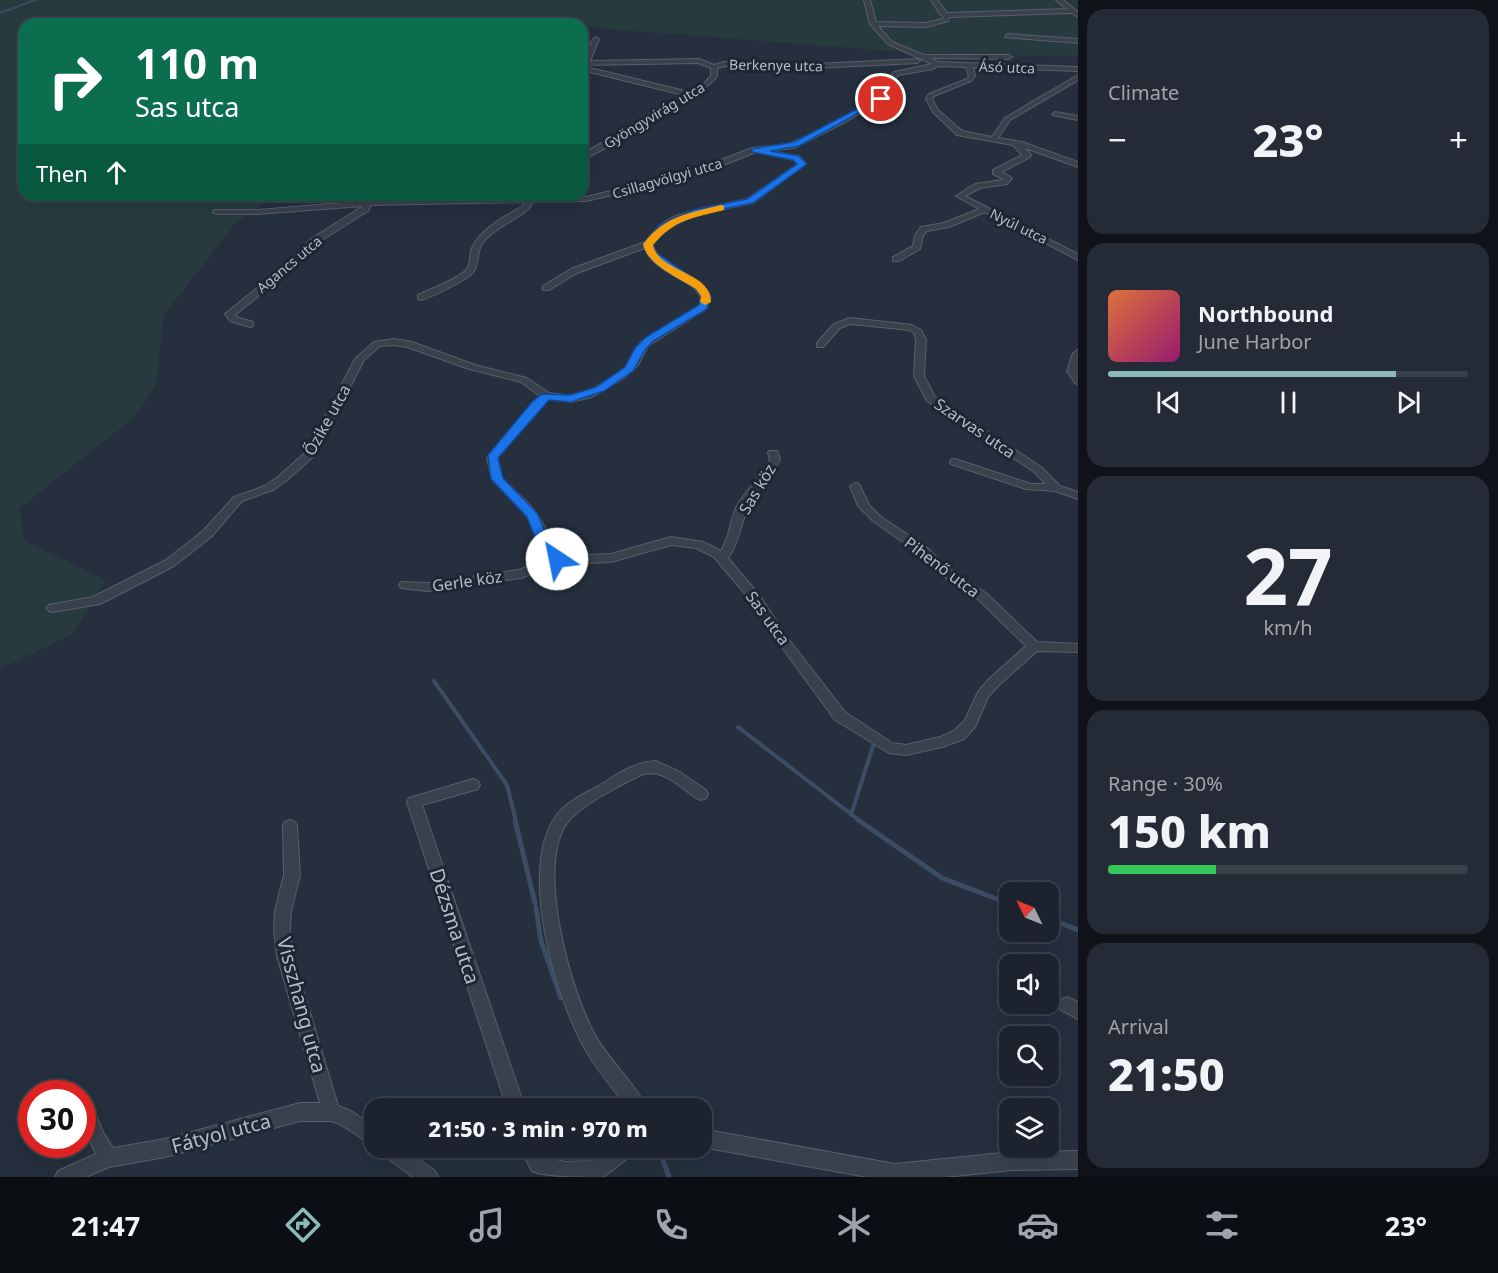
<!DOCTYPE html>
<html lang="en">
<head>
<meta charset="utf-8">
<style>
	body { margin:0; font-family:"Noto Sans",sans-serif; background:#252b36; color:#f1f3f6; height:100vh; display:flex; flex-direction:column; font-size:22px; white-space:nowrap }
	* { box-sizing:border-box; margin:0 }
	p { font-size:20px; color:#a0a4aa }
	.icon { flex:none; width:33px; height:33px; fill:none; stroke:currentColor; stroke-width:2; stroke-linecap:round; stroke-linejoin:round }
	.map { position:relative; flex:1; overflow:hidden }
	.panel { display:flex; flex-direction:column; gap:9px; padding:9px; background:#0f1319; width:420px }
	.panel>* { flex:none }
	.banner { position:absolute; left:18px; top:18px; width:570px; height:183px; border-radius:18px; box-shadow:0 6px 24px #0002,0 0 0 2px #3a404a; background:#0b6e4f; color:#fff; overflow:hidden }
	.needle { width:39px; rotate:313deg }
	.buttons { position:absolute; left:999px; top:882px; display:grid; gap:12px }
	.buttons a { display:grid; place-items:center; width:60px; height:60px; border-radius:12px; background:#1c232e; box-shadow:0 6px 24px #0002,0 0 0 2px #3a404a; font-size:30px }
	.speed { position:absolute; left:18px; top:1080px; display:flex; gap:12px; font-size:30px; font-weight:700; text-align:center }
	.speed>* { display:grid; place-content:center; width:78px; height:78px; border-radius:50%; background:#1c232e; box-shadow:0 6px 24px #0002,0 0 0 2px #3a404a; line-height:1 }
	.speed .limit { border:9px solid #d22; background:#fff; color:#111 }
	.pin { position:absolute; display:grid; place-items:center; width:51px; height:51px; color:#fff; margin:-26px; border:3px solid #fff; border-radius:50%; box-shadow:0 2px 6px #0007 }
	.me { position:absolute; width:66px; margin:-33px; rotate:326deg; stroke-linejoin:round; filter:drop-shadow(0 0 4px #0008) }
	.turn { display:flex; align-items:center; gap:21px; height:126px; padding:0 18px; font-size:27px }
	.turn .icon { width:78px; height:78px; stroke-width:2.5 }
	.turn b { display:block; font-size:42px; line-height:51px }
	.then { display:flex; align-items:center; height:57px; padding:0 18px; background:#0003; gap:12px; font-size:22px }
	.big { font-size:45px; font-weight:800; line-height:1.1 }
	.panel .tile { flex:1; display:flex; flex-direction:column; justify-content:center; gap:9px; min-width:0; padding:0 21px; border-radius:18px; background:#252b36 }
	.panel .dial { align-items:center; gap:0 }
	.dial b { font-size:78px; line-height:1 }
	.song { display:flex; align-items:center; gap:18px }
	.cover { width:72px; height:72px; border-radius:9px; background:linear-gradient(135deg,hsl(20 70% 55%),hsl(320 70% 35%)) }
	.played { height:6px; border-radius:3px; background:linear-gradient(90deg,#8bbbb9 80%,#3a404a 80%) }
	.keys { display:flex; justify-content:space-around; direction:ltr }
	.heat { display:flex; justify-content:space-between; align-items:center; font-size:33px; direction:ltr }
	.charge { height:9px; border-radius:4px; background:linear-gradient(90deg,#34c759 30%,#3a404a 0) }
	.trip { position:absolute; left:364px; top:1098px; width:348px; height:60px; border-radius:18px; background:#1c232e; box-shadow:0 6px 24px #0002,0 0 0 2px #3a404a; font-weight:800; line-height:60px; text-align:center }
	.menu { display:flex; height:96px; justify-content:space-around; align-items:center; background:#0b0e12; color:#a0a4aa }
	.menu .icon { width:42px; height:42px }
	.menu .on { color:#8bbbb9 }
	.menu b { font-size:27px; color:#f1f3f6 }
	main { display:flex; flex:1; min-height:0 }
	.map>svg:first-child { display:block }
	.green { fill:#273b3e }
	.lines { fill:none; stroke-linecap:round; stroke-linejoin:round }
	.stream-far2 { stroke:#3b4d65; stroke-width:2 }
	.stream-far1 { stroke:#3b4d65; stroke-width:4 }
	.stream { stroke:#3b4d65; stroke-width:5 }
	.minor-casing { stroke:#575f6b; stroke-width:2 }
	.minor { fill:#39414d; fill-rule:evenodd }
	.route { fill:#1a73e8; stroke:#114b97; stroke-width:1.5 }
	.slow { fill:#f59e0b }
	.labels { text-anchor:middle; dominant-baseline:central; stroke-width:6; stroke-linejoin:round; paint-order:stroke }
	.far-street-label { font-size:14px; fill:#b5bcc8; stroke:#1e2632 }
	.street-label { font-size:16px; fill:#b5bcc8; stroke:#1e2632 }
	.near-street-label { font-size:20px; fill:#b5bcc8; stroke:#1e2632 }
</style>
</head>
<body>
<main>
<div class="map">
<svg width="1078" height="1177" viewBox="0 0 1078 1177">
	<rect width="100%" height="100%" fill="#252f3d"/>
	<path class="green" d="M0,0h1078v57l-159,-4 -337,-26v-3h-558v171h251l-40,29 -71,91 -8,70 -21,32 -115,91 3,32 83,40 -33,54 -73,35z"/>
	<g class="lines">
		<path class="stream-far2" d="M0,13l35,-13"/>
		<path class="stream-far1" d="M434,681l73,104 9,36
			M738,727l122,94
			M851,815l22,-69"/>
		<path class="stream" d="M515,820l20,83
			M858,820l84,58 68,26
			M536,908l5,33 20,57
			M1048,918l30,12
			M661,1155l8,22"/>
		<defs>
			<path id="minor" d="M864,0h6l6,22 50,1 17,-4v-3l-3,-2 -9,-14h6l10,13 120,-4 -11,-9h7l15,12v5l-7,-4 -122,4 -1,4 -22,6 -48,-1 14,16 32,13h85l3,2 -3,2 -78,-1 7,4 140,5v4l-105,-4 2,9 -4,5 -37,15 -2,3 6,11 24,21 30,6 13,-19 73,-43v5l-68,40 -12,18 24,4 56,20v5l-53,-19 6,7 -1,2 -28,15 10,6 -5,6 -27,4 -15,8 113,58v6l-93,-48 -36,15 -22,4 -4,4 -3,14 -21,12h-6v-4l20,-11 2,-11 6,-8 23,-4 35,-14 -23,-13 19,-12 27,-4 1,-1 -10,-5v-4l29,-15 -9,-10 -56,-10 -24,-23 -7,-13 3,-5 38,-15 2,-3 -3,-9 -28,-1 -5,3 -35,6 -15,25 -38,22 -51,26 -25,3 30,5 7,8 -53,39 -55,11 -19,7 -13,8 -14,15c10,29 46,24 58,56l-4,9 -58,37 -10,19 -14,13 -32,19 -21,5 -23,-3 -51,59 5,20 29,28 14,21 2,12 15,12 24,4 25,-1 60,-17 32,5 18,9c9,-14 9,-31 16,-45 9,-17 25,-29 33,-47l-2,-6 1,-2h8l3,8c-7,18 -23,30 -31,47 -9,17 -9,36 -21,52l32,38 26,40 59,76 47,31 14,2 34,-8 14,-6 11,-11 13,-28 11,-13 37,-33 -47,-46 -40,-27 -22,-21 -44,-31 -15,-15 -8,-20 5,-3 4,1 10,21 12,12 44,29 22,21 40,27 50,48 41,2v8l-41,-1 -38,34 -11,12 -13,30 -11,12 -22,8 -36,8 -17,-2 -54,-33 -57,-78 -26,-40 -38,-45 -18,-9 -25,-3 -60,17 -25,1 -23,-4 -2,3 -40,16 -93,13 -27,-3 -2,-3 2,-3 27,1 91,-13 33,-13v-2l-14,-12 -5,-16 -10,-17 -31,-31 -5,-21 53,-62 -19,-14 -52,-13 -62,-22 -13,-2 -14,1 -16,14 -49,95 -29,26 -13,9 -31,11 -31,36 -37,29 -74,38 -47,8 -4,-1 -2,-3 2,-3 44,-8 73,-37 37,-29 31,-34 31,-11 13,-9 29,-26 48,-92 19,-17 20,-3 18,3 63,23 52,13 22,15 22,3 14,-3 33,-19 13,-12 10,-20 58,-36 3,-6c-11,-27 -48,-25 -57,-52l-68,25 -28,17h-6v-4l28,-17 74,-27 15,-17 13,-8 23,-7 51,-11 51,-35 -4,-4 -38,-8 -58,23 -112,26 -53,1c-6,16 -44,25 -53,46 -4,11 0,20 -12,29 -13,8 -32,18 -47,23l-3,-1v-4c14,-7 33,-13 46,-23 9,-8 4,-17 9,-26 10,-19 33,-30 50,-40l2,-4 -154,3 -3,6 -51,32 -29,29 -53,43 1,2 17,5v4l-3,1 -20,-6 -5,-7 57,-46 29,-29 52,-33 -105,8h-41l-4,-2 1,-2h44l130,-11 198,-2 107,-26 59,-23 37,-4 52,-24 37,-22 16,-26 38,-8 -44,-20 -18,-20z
				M1007,34l71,5v4l-73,-6z
				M596,37l3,2 -9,22 109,-2 15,6 10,-3 71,3 122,-6 3,2 -3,2 -122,6 -71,-3 -7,2v8c-17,21 -36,22 -58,36 -26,16 -48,37 -77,47v-5c35,-18 65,-42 101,-59l-101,-25v-4l107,26 12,-5 10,-11v-8l-13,-5 -116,2 11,-26z
				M1055,112l23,4v4l-25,-5 -1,-1z
				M850,318l62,7 9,5 5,10 -2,36 11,21 106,70 19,19 18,6v7l-23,-8 -29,-2 -75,-25 -1,-2 1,-2 4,-1 76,25h15l-13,-13 -106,-70 -13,-25 2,-36 -2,-7 -4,-3 -59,-6 -11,4 -17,19h-6v-4l17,-19z
				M1078,350v34l-3,-1 -8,-12 6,-18z
				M655,761l23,10 28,19 2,4 -2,4 -5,2 -5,-2c-16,-11 -34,-31 -55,-23 -22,11 -63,31 -76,51 -28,46 6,167 31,211 14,24 41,49 51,71h-19c-15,-19 -31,-38 -43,-59 -30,-53 -67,-180 -29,-233 9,-13 27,-22 41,-29 18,-11 36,-25 58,-26z
				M473,779l5,2 2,4 -2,4 -56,16 103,303h-18l-100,-306 2,-4z
				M290,820l5,2 2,4 3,49 -9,36 -1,19 3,26 45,150 13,5 24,16v20l-35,-23 -9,-3h-31l-135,36 -56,10 -23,10h-31l3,-6 38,-17 -14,-29v-31h-5l5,-3 6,3 15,38 10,16 52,-9 135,-36h20l-43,-147 -3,-26 1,-19 9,-36 -1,-49 2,-4z
				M1067,997l11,5v17l-17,-9 -2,-5 2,-5z
				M702,1129l193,35 117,-12 66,-1v18l-66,1 -67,7h-78l-165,-30z
				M379,1148h24l32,23 3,6h-25l-31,-23z
				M520,1148h19l5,9 21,5 27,-1 21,-13h24c-3,6 -30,27 -35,29 -13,0 -58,0 -70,-6z"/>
		</defs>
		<use href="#minor" class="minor-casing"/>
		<use href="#minor" class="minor"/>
	</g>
	<path class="route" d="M878,98l6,1 -85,47 -29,5 29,5 8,8 -54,39 -54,11 -33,15 -13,16 1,6 49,34 8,11 -4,13 -54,32 -8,9 -12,21 -29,20 -33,11 -22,-2 -51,58 5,20 34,35 11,25 16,17 -2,7h-9l-2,-6 -15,-16 -9,-23 -36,-38 -3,-24 44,-53 10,-8 28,1 26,-8 29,-20 10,-19 11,-11 53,-32 2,-9 -5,-7c-17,-11 -49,-24 -53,-45l17,-19 33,-15 54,-11 50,-35 -4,-4 -41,-8v-3l42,-7z"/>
	<path class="slow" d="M721,205l3,1v4c-31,8 -49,9 -71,35 5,27 59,27 58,57l-6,3 -5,-3 1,-6 -5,-7c-17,-11 -49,-24 -53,-45 23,-29 44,-30 78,-39z"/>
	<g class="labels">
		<g class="far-street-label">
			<text transform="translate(776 65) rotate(1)">Berkenye utca</text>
			<text transform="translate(1007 67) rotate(2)">Ásó utca</text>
			<text transform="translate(654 115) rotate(-31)">Gyöngyvirág utca</text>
			<text transform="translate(667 178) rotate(-16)">Csillagvölgyi utca</text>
			<text transform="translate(1019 226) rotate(26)">Nyúl utca</text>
			<text transform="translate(289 264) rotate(-40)">Agancs utca</text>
		</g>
		<g class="street-label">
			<text transform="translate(327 420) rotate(-61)">Őzike utca</text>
			<text transform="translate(975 428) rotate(34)">Szarvas utca</text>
			<text transform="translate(757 489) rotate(-59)">Sas köz</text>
			<text transform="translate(942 567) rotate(37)">Pihenő utca</text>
			<text transform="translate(467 581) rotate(-8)">Gerle köz</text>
			<text transform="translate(768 618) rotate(54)">Sas utca</text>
		</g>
		<g class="near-street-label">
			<text transform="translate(455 926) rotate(72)">Dézsma utca</text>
			<text transform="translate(302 1005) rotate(75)">Visszhang utca</text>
			<text transform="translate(221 1133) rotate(-15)">Fátyol utca</text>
		</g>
	</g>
</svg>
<div class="buttons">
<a><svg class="needle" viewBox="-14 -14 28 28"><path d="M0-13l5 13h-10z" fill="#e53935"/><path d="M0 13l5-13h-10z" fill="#a0a4aa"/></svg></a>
<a><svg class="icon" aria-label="sound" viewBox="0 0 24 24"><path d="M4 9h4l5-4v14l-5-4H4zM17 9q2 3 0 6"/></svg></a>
<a><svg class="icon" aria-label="search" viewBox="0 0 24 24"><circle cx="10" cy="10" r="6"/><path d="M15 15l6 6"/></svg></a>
<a><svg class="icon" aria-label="layers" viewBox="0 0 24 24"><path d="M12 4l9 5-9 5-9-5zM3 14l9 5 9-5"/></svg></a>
</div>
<div class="speed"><div class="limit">30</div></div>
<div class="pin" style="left:881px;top:99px;background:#d93025"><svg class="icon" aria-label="arrive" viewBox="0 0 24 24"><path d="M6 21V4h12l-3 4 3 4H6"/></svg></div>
<svg class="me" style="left:557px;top:559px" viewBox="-20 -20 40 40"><circle r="19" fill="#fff"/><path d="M0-13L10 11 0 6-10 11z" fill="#1a73e8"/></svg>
<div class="trip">21:50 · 3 min · 970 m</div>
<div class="banner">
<div class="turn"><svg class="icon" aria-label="right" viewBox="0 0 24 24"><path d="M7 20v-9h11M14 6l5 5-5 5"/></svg><div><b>110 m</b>Sas utca</div></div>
<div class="then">Then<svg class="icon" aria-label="ahead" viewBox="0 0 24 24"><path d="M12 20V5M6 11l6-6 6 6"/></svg></div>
</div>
</div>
<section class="panel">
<div class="tile"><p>Climate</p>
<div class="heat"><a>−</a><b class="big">23°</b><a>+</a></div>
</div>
<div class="tile">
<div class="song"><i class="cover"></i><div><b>Northbound</b><p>June Harbor</p></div></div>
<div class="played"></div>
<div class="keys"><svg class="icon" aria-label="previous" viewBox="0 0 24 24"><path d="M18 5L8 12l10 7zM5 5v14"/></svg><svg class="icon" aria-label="pause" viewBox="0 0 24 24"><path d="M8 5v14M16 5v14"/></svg><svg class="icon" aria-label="next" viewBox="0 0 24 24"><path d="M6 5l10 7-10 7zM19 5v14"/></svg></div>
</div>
<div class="tile dial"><b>27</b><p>km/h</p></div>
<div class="tile"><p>Range · 30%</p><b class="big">150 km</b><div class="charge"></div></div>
<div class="tile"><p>Arrival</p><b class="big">21:50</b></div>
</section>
</main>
<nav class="menu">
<b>21:47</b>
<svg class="icon on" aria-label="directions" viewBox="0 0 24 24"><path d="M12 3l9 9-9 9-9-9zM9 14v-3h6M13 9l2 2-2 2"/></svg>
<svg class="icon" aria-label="music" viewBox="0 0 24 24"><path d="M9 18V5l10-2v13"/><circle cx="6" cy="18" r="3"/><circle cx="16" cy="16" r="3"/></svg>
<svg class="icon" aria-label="phone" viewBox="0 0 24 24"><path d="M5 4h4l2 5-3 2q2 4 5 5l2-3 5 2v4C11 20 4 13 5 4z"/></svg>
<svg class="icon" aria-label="climate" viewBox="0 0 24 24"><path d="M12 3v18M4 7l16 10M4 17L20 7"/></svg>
<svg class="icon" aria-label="car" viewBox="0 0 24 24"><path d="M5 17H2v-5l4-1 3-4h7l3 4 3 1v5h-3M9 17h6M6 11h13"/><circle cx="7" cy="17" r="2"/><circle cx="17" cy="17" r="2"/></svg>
<svg class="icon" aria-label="filters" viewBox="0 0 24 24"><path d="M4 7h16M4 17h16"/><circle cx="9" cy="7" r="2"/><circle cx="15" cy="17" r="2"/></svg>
<b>23°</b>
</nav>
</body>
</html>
